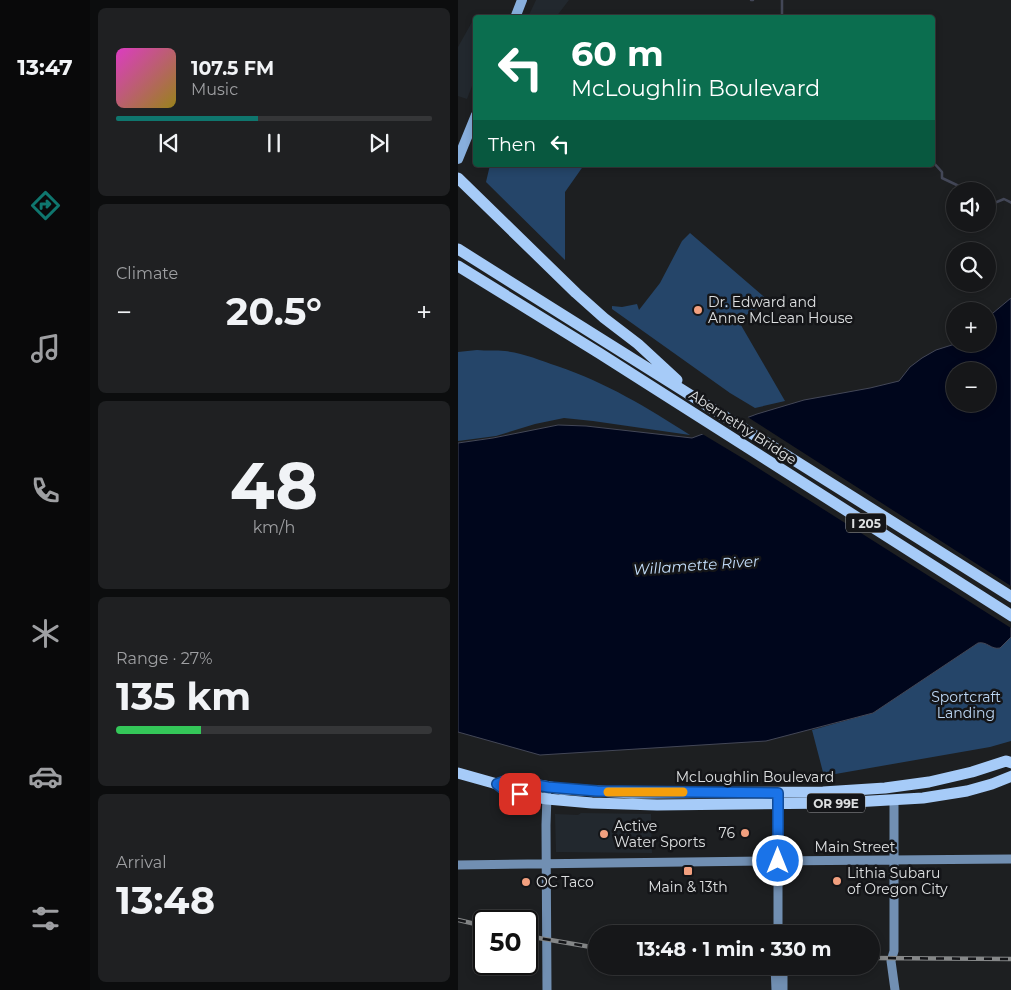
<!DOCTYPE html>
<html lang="en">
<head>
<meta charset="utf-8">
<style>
	body { margin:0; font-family:Montserrat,sans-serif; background:#1f2022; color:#f1f3f6; height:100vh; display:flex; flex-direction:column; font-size:19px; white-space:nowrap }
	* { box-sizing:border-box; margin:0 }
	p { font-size:16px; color:#9e9fa2 }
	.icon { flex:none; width:28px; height:28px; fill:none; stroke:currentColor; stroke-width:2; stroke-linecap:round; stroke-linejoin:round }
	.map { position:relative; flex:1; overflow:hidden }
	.details { display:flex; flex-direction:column; gap:8px; padding:8px; background:#0c0d0e; width:368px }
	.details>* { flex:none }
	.hud { position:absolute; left:15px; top:15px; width:462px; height:152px; border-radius:5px; box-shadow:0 2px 8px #0003,0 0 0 1px #353638; background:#0b6e4f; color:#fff; overflow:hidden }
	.tools { position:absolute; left:488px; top:182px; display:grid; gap:10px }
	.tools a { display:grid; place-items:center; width:50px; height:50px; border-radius:50%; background:#161719; box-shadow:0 2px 8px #0003,0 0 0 1px #353638; font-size:25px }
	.speed { position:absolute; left:15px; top:910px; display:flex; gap:10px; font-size:25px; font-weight:700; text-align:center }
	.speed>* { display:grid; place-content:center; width:65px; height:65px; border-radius:50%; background:#161719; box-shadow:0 2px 8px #0003,0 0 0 1px #353638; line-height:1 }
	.speed .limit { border:2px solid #111; border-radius:8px; background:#fff; color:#111 }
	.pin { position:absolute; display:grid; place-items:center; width:42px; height:42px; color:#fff; margin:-21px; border-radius:10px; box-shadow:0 2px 8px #0006 }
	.me { position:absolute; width:55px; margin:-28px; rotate:0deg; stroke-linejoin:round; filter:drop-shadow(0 0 4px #0008) }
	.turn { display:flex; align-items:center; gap:18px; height:105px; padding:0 15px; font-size:22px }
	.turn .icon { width:65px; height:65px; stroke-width:2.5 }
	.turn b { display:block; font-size:35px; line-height:42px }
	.then { display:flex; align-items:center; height:48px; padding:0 15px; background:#0003; gap:10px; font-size:19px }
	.big { font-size:38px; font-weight:700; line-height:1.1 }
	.details .widget { flex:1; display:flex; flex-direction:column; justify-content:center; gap:8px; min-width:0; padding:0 18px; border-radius:8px; background:#1f2022 }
	.details .dial { align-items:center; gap:0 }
	.dial b { font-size:65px; line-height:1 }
	.song { display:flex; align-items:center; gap:15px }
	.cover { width:60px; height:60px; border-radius:8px; background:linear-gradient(135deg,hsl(310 70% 55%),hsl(50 70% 35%)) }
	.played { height:5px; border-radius:2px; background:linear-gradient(90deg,#0f766e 45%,#353638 45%) }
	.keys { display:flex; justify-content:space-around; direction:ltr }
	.heat { display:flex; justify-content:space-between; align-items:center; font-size:28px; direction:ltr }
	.charge { height:8px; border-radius:4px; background:linear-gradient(90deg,#34c759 27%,#353638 0) }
	.trip { position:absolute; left:130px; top:925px; width:292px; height:50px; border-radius:25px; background:#161719; box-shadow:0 2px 8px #0003,0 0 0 1px #353638; font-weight:700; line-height:50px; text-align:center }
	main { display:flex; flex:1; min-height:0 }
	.dock { display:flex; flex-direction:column; width:90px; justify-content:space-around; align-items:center; background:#09090a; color:#9e9fa2 }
	.dock .icon { width:35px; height:35px }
	.dock .active { color:#0f766e }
	.dock b { font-size:22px; color:#f1f3f6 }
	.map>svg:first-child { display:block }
	.built { fill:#22282e }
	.green { fill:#254569 }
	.water { fill:#00061c; stroke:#434757; fill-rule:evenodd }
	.pier { fill:#1d1f21 }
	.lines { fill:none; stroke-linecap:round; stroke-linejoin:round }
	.stream { stroke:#434757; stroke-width:2.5 }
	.secondary { stroke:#718fb2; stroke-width:9 }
	.primary { stroke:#88afdd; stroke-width:10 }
	.highway { stroke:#a6cbf8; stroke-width:11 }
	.rail-casing { stroke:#858788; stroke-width:4.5 }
	.rail { stroke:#141518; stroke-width:2.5; stroke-dasharray:8; stroke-linecap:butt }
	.route-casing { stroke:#114b97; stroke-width:12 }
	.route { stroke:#1a73e8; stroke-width:9 }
	.slow { stroke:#f59e0b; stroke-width:9 }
	.poi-dot { fill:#f2a07f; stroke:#141518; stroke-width:2 }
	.labels { text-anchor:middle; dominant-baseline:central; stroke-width:5; stroke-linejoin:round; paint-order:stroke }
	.shield { fill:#141518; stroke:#a1a3a5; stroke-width:1 }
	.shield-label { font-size:12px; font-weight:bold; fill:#dee0e1 }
	.poi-label { font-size:14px; fill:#dee0e1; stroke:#141518; text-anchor:start }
	.street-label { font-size:14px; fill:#dee0e1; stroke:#141518 }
	.park-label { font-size:14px; fill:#bdd7f4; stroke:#141518 }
	.water-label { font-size:15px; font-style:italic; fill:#c5dffc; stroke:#141518 }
</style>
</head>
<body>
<main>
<nav class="dock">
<b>13:47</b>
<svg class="icon active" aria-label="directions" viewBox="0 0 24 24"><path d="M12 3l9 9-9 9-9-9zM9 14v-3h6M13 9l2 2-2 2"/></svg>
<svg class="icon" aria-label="music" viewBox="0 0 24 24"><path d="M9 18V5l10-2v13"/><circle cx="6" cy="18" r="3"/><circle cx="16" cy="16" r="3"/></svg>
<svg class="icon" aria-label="phone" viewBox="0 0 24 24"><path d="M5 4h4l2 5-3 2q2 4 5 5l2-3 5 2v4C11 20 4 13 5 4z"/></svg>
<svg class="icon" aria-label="climate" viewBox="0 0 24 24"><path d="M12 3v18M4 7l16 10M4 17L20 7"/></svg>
<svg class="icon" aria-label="car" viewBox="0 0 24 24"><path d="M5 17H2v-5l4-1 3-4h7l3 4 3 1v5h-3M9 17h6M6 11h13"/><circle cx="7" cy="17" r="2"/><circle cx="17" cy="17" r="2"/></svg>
<svg class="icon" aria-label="filters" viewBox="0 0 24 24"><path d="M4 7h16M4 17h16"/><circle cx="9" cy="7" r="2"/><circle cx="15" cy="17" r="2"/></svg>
</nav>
<section class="details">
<div class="widget">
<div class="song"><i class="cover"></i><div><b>107.5 FM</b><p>Music</p></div></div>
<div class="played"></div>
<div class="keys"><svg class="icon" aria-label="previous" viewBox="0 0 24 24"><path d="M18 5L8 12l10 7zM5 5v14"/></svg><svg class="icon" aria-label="pause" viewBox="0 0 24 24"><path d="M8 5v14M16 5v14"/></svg><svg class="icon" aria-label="next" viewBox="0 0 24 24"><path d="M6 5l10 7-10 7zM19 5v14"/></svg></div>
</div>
<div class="widget"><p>Climate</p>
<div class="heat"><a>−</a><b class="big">20.5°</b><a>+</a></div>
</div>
<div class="widget dial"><b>48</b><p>km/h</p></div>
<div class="widget"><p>Range · 27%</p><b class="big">135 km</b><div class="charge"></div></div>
<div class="widget"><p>Arrival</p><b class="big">13:48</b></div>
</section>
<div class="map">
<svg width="554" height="990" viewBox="0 0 554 990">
	<rect width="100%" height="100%" fill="#1d1f21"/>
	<path class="built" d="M78,0h33l-13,17h-28z
		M14,22l3,1v55l-8,21 -9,-3v-49z
		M123,813l70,1 1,39 -96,-1 -1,-38 23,1z"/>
	<path class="green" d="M32,165h94l-19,27v68l-79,-78z
		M232,233l79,68 -31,19 47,81 -30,7 -25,-15 -118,-84v-3l10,1 15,-3 2,6 21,-27 22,-42z
		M19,350c9,1 19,0 28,1 18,2 35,9 52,15 50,17 89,41 133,69l-97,-14 -29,-3 -29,6 -39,12 -38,5v-89z
		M553,637v104l-21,6 -166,29 -12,-46 61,-17 105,-70c9,-2 14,5 22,5z"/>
	<path class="water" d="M553,298v339l-11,11c-9,2 -13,-7 -22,-5l-105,70 -107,28 -226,14 -82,-23v-289l35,-5 65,-13 28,1 106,12 65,-24 47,-14 66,-12 29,-7 11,-14 12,-9 14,-8 19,-6h32v-26zM496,371h33v33h-33z"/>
	<path class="pier" d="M288,416l265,170v42l-267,-169 -45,-27z"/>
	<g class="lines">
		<path class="stream" d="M293,0h2
			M324,0v18
			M475,162l9,10v6l19,9
			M529,206l17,-7 8,4"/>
		<path class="secondary" d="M320,799v135
			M436,800v151l-3,10 4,29
			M0,865l310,-4 244,-2
			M317,966l1,24
			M89,990l-1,-165 1,-30
			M325,990v-24"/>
		<path class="primary" d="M57,18l7,-18
			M0,159l18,-44"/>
		<path class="highway" d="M0,178l118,115 28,25 34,26 39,36
			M0,249l554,348
			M0,266l141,87 413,263
			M0,773l39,11 10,8 40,7 45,4 65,2 180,-2 86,-5 44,-7 25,-7 20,-8
			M39,784l11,-4 54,9 71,4 190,-1 62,-4 44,-6 43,-10 34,-11 6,2"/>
		<defs>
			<path id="rail" d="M0,920l26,6
				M69,936l70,12
				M414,958l140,1"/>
		</defs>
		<use href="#rail" class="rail-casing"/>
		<use href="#rail" class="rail"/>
	</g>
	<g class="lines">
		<defs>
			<path id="route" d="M62,794l-13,-2 -10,-8 11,-4 40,7 49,4 181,2v68"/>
		</defs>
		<use href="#route" class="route-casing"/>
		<use href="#route" class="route"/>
		<path class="slow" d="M150,792h75"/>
	</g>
	<g class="poi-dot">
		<circle cx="240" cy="310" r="5"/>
		<circle cx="287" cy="833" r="5"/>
		<circle cx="146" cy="834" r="5"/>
		<rect x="225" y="866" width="10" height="10" rx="2.5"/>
		<circle cx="379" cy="881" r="5"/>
		<circle cx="68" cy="882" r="5"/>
	</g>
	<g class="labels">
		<g class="shield">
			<rect x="388" y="513.5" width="40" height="19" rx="4"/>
			<rect x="349" y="793.5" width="58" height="19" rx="4"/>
		</g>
		<g class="shield-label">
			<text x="408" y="523">I 205</text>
			<text x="378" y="803">OR 99E</text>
		</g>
		<g class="poi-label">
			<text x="250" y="302">Dr. Edward and<tspan x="250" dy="16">Anne McLean House</tspan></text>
			<text x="156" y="826">Active<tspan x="156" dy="16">Water Sports</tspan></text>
			<text x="277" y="833" text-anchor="end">76</text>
			<text x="389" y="873">Lithia Subaru<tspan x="389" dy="16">of Oregon City</tspan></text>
			<text x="78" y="882">OC Taco</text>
			<text x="230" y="887" text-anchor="middle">Main &amp; 13th</text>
		</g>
		<g class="street-label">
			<text transform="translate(285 427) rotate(33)">Abernethy Bridge</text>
			<text x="297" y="777">McLoughlin Boulevard</text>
			<text x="397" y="847">Main Street</text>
		</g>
		<g class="park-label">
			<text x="508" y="697">Sportcraft<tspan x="508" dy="16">Landing</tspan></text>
		</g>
		<g class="water-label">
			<text transform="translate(238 565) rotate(-4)">Willamette River</text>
		</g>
	</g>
</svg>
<div class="tools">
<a><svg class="icon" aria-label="sound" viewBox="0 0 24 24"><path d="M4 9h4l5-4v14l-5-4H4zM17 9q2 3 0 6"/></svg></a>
<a><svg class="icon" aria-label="search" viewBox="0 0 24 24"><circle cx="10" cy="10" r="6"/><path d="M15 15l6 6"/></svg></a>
<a>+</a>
<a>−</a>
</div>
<div class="speed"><div class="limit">50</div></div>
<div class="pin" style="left:62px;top:794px;background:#d93025"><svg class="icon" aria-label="arrive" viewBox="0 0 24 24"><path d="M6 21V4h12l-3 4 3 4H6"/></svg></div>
<svg class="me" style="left:320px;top:861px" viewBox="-20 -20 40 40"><circle r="17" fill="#1a73e8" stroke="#fff" stroke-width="3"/><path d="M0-11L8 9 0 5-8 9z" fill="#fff"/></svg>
<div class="trip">13:48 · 1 min · 330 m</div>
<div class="hud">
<div class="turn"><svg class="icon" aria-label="left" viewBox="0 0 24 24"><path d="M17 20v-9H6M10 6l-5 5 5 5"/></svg><div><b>60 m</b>McLoughlin Boulevard</div></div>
<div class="then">Then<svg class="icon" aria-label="left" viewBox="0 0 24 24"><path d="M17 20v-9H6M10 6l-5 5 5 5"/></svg></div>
</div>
</div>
</main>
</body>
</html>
